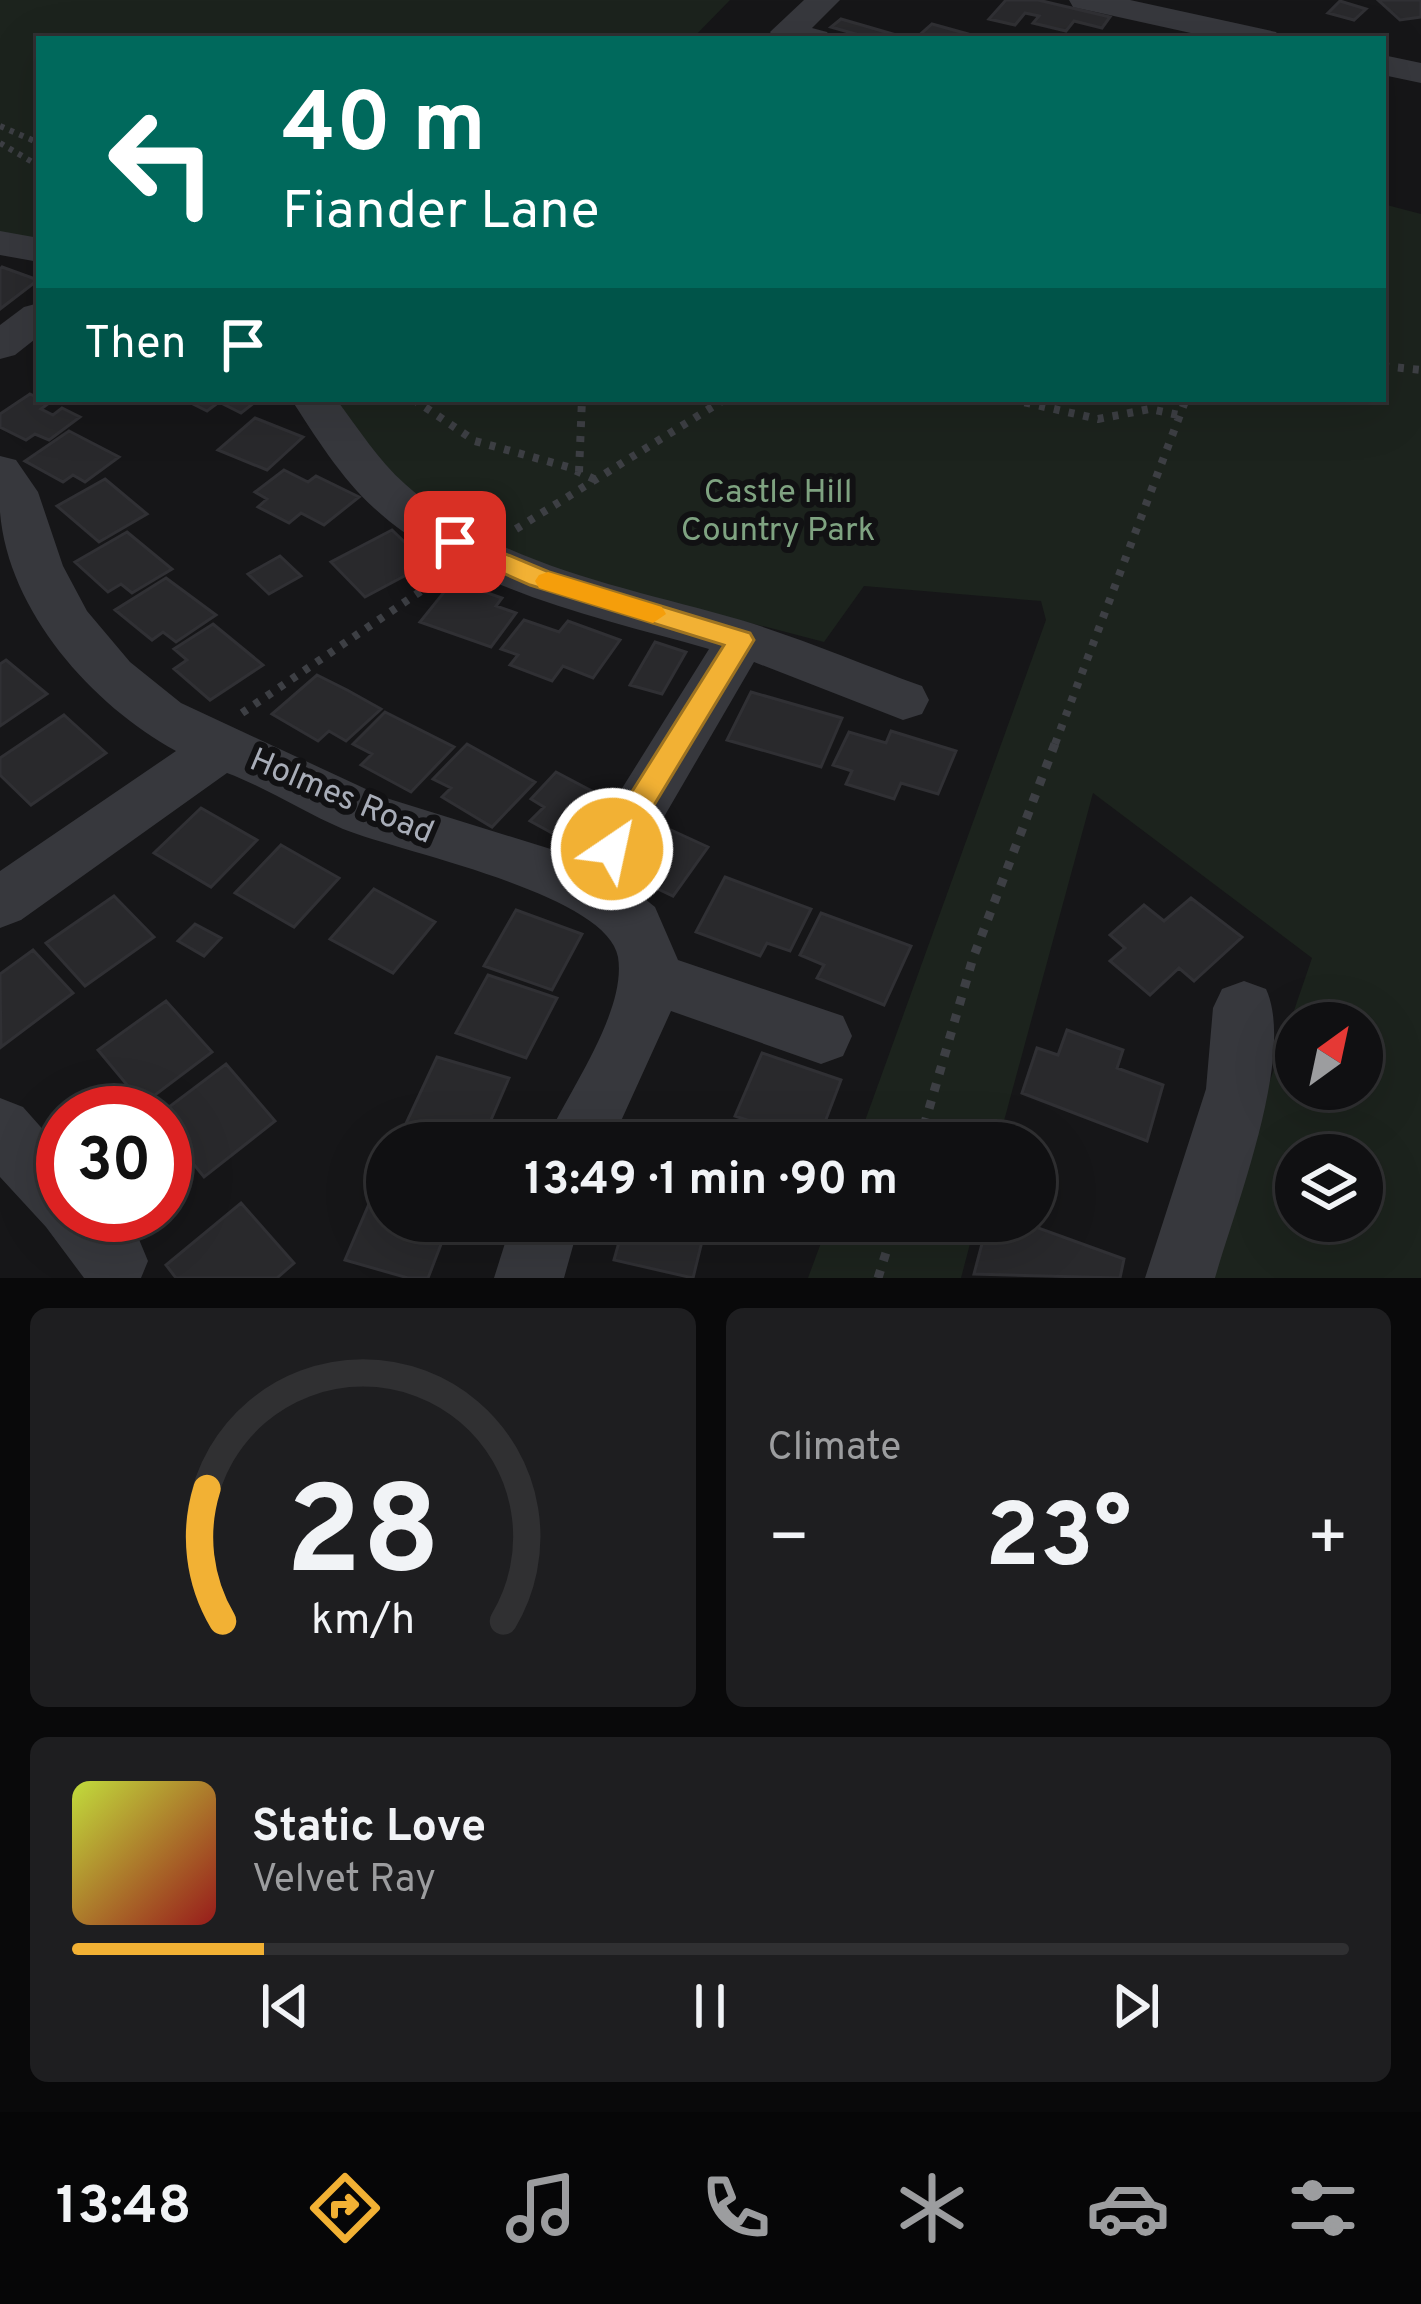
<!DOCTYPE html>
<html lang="en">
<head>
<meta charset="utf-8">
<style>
	body { margin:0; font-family:Overpass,sans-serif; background:#1e1e20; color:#f1f3f6; height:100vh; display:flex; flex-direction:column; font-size:45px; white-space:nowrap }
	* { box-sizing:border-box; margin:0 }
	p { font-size:39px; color:#9c9d9f }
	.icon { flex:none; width:66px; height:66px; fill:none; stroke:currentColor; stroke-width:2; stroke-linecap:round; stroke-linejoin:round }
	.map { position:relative; height:1278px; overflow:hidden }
	.drawer { display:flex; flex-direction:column; gap:30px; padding:30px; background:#09090a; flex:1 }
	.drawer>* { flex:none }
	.banner { position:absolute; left:36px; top:36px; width:1350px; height:366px; border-radius:0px; box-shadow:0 12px 48px #0002,0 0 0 3px #303032; background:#00695c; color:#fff; overflow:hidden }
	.needle { width:78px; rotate:33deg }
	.controls { position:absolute; left:1275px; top:1002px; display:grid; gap:24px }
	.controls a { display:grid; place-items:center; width:108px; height:108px; border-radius:50%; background:#101012; box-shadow:0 12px 48px #0002,0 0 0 3px #303032; font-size:60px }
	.speed { position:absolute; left:36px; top:1086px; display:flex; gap:24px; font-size:60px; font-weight:700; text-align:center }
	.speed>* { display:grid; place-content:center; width:156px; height:156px; border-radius:50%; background:#101012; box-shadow:0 12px 48px #0002,0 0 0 3px #303032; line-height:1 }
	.speed .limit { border:18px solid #d22; background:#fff; color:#111 }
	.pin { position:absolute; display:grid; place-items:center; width:102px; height:102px; color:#fff; margin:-51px; border-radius:24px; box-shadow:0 6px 18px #0006 }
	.me { position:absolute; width:132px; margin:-66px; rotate:34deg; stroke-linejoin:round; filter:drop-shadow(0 0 9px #0008) }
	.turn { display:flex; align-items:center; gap:42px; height:252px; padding:0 48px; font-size:54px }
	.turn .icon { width:156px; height:156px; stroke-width:2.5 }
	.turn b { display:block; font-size:84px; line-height:102px }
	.then { display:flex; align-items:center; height:114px; padding:0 48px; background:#0003; gap:24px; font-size:45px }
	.big { font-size:90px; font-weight:700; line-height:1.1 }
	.drawer .card { flex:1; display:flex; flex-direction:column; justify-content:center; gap:18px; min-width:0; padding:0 42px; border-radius:18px; background:#1e1e20 }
	.drawer .dial { align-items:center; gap:0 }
	.dial svg { height:312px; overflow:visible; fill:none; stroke:#303032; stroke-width:7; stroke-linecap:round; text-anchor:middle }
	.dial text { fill:#f1f3f6; stroke:none }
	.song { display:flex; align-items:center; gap:36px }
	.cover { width:144px; height:144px; border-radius:18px; background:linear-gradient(135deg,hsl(70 70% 55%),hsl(0 70% 35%)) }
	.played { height:12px; border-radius:6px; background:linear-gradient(90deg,#f2b134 15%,#303032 15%) }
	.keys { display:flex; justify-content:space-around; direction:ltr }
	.heat { display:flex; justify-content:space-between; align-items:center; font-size:66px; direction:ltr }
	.drawer .tiles { flex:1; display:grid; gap:30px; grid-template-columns:1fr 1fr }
	.card:last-child { grid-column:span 2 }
	.trip { position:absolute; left:366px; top:1122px; width:690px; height:120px; border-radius:60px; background:#101012; box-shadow:0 12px 48px #0002,0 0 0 3px #303032; font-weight:700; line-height:120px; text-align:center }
	.dock { display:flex; height:192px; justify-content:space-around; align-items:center; background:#060607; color:#9c9d9f }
	.dock .icon { width:84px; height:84px }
	.dock .selected { color:#f2b134 }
	.dock b { font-size:54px; color:#f1f3f6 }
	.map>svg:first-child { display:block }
	.green { fill:#1c231d; fill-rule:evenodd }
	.building { fill:#29292c; stroke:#303034; stroke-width:3 }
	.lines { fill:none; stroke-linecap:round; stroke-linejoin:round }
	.path-far2 { stroke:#3d3f44; stroke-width:6; stroke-dasharray:4.5 6; stroke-linecap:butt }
	.path-far1 { stroke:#3d3f44; stroke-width:8; stroke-dasharray:6 9; stroke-linecap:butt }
	.path { stroke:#3d3f44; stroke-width:9; stroke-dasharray:8 10; stroke-linecap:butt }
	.minor { fill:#37383d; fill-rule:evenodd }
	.route { fill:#f2b134; stroke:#9d7322; stroke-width:3 }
	.slow { fill:#f59e0b }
	.labels { text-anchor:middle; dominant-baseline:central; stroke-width:12; stroke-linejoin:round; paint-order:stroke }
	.park-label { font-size:33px; fill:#7fa381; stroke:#111113 }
	.street-label { font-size:33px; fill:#a8adb8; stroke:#111113 }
</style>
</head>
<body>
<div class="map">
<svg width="1421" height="1278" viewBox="0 0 1421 1278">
	<rect width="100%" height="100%" fill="#161618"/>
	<path class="green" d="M0,0h730l-38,39h-653v203l-39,-7z
		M1383,204l38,10v1064h-209l47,-165 53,-155 -219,-165 -95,350h-141l189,-523 -5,-19 -177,-15 -40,56 -169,-44 -4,5 -189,-69 -62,-49 -75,-86h1058zM1296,1023h66v66h-66zM1296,1155h66v66h-66z
		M829,1221h147l-15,57h-153z"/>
	<path class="building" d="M1006,0h32l72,17 -8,11 -28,-7 -8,10 -33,-8 6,-7 -14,-3 -10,12 -26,-6z
		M1378,0h43v17l-21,3z
		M1340,1l26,8 -12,11 -26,-7z
		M841,19l69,20h-55l4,-4 -28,-8z
		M932,24l36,10v5h-53z
		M2,267l36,13 -38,29v-40z
		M30,394l19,9 -8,6 12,6 9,-7 18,9 -31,23 -14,-6 -9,6 -26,-13v-13z
		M183,399h76l-18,14 -22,-11 -12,9z
		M255,418l48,19 -36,33 -49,-20z
		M69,431l50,26 -34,25 -12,-7 -10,7 -38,-21z
		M284,470l24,12 8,-6 43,21 -35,28 -23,-12 -12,10 -31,-16 9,-8 -12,-7z
		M105,479l42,35 -48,28 -42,-36z
		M392,530l35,34 -62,33 -34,-35z
		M127,532l45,37 -40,24 -11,-9 -13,8 -33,-30z
		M280,556l21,20 -32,18 -21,-20z
		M166,578l50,37 -40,27 -13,-10 -11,8 -37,-30z
		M453,581l49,17 -6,8 20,7 -25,34 -71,-25z
		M524,620l35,12 9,-11 52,19 -27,38 -30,-12 -11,15 -42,-16 8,-10 -17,-6z
		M213,624l50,41 -53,35 -36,-31 13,-9 -13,-11z
		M655,642l31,10 -24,42 -32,-9z
		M6,660l41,34 -47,32v-62z
		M317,675l30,15 34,19 -35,32 -17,-10 -11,10 -46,-27z
		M751,692l91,26 -21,49 -94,-27z
		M385,712l69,35 -43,45 -50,-27 11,-11 -19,-10z
		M64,715l42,38 -75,52 -31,-30v-17z
		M891,731l65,20 -18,43 -37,-11 -7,16 -48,-15 6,-13 -19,-6 16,-33 37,11z
		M467,744l68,38 -43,45 -50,-30 9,-9 -18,-9z
		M556,772l47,25 -38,43 -35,-19 14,-14 -13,-8z
		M201,808l56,32 -46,47 -57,-34z
		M671,830l37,17 -35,49 -38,-18z
		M281,845l58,33 -45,49 -59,-34z
		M725,877l86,32 -21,42 -23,-8 -7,13 -64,-24z
		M374,889l61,33 -42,51 -63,-34z
		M114,896l40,41 -69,49 -39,-43z
		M1191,898l51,39 -48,44 -15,-13 -29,27 -40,-34 15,-13 -15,-13 34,-30 20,16z
		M516,910l66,24 -30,56 -68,-24z
		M821,913l90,33 -27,59 -67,-27 7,-13 -24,-10z
		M195,924l26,14 -17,18 -26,-15z
		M33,950l40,43 -72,54 -1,-73z
		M488,975l69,23 -31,60 -70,-25z
		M166,1001l46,51 -69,52 -45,-54z
		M1067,1030l56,20 -6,18 46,17 -16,56 -125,-48 15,-45 21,7z
		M762,1053l79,27 -24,63 -82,-27z
		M437,1057l72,21 -28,65h-42l-37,-11z
		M226,1064l49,57 -71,56 -39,-48 -4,-16z
		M381,1176l6,1v44h63l-22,57h-20l-63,-18z
		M241,1203l53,60 -17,15h-101l-10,-13z
		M625,1221h82l-14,57 -79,-18z
		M988,1221h31l105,38 -4,19 -146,-4z"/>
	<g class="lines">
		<path class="path-far2" d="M0,126l39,17
			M0,143l39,23"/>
		<path class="path-far1" d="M1383,366l38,4
			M413,399l62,42 93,26 28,13
			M1010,399l88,20 52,-10 33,7
			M579,472l3,-73
			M516,529l209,-130
			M242,713l201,-137
			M1055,744l131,-345"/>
		<path class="path" d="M919,1143l54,-185 83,-217
			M878,1278l18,-57"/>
		<path class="minor" d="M804,0h36l-28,28 15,4 5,7h-57l-5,-7z
			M1069,0h61l146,32 5,7h-63l-145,-32z
			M1383,55l38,8v20l-38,-8z
			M0,231l39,7v24l-39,-7z
			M39,303v33l-24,19 -15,4v-34l24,-18z
			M291,399h45c22,29 42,61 69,85 92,82 222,103 336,136 62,19 120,44 181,66l7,14 -7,14 -19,6 -149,-58 -93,160 -42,56 36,29 23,53 165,56 9,20 -9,20 -22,8 -150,-53 -60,132h-66c22,-50 82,-131 73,-186 -11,-64 -219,-105 -275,-128 -40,-17 -76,-41 -116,-56l-206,147 -21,8v-57l176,-120c-84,-46 -168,-140 -176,-239 0,-19 0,-38 0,-56l16,4 22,32 25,74 24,45 43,51 51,41 202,94 187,58 51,-65 88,-141c-113,-32 -245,-59 -335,-141 -33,-30 -59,-72 -83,-109z
			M1244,981l22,8c30,65 -31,219 -51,289h-70l61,-189 7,-81 9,-19z
			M0,1098l23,9 40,45v63h56l19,22 10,24 -7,17h-57l-38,-51 -46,-50z
			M512,1221h68l-16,57h-70z"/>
	</g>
	<path class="route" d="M455,533l94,39 201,61 4,7 -132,218 -10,3 -11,-3 -5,-9 128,-204 -194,-60 -84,-37 -4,-6 4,-7z"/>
	<path class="slow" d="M548,572l114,35 4,7 -13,9 -114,-35 -4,-7 4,-6z"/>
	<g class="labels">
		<g class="park-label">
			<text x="778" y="494">Castle Hill<tspan x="778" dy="38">Country Park</tspan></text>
		</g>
		<g class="street-label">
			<text transform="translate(341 798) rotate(23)">Holmes Road</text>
		</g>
	</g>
</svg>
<div class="controls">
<a><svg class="needle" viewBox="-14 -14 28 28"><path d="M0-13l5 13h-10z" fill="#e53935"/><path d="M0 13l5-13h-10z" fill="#9c9d9f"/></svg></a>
<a><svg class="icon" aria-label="layers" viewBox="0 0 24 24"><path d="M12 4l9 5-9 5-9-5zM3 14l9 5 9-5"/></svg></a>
</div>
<div class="speed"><div class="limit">30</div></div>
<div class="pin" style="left:455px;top:542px;background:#d93025"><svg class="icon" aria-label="arrive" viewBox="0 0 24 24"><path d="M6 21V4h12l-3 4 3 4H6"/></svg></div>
<svg class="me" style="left:612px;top:849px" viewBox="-20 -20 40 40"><circle r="17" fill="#f2b134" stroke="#fff" stroke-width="3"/><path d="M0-11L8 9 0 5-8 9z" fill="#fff"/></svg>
<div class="trip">13:49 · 1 min · 90 m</div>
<div class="banner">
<div class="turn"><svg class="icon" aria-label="left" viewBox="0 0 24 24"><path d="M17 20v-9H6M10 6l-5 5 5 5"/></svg><div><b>40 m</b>Fiander Lane</div></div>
<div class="then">Then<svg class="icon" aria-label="arrive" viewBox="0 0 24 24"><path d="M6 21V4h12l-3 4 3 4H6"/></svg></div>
</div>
</div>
<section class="drawer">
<div class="tiles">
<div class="card dial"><svg viewBox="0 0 100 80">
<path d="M14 69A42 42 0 1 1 86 69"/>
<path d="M14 69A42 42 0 0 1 10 35" stroke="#f2b134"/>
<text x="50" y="56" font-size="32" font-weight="700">28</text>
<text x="50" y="72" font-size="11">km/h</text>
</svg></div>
<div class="card"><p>Climate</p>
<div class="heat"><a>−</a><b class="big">23°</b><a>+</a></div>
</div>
<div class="card">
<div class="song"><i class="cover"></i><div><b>Static Love</b><p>Velvet Ray</p></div></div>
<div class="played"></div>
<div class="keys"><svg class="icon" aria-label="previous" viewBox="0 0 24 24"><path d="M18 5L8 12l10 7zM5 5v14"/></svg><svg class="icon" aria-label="pause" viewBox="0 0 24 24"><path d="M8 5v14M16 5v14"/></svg><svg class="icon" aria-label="next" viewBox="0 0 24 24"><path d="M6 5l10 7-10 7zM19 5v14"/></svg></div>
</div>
</div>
</section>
<nav class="dock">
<b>13:48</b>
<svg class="icon selected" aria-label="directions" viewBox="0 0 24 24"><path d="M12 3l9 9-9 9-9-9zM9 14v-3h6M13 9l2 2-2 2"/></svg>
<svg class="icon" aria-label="music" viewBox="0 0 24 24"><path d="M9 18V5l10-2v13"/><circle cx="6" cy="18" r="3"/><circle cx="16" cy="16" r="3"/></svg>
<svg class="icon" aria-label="phone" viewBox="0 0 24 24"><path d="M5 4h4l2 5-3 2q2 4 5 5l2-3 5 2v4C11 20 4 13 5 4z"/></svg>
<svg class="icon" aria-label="climate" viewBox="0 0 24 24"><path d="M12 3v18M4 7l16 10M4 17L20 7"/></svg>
<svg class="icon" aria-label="car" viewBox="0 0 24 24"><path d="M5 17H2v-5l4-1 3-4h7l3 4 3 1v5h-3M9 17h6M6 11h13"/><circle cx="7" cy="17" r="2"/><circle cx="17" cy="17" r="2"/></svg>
<svg class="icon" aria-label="filters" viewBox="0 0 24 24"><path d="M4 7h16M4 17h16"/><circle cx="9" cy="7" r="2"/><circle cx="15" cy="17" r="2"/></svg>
</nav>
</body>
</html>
